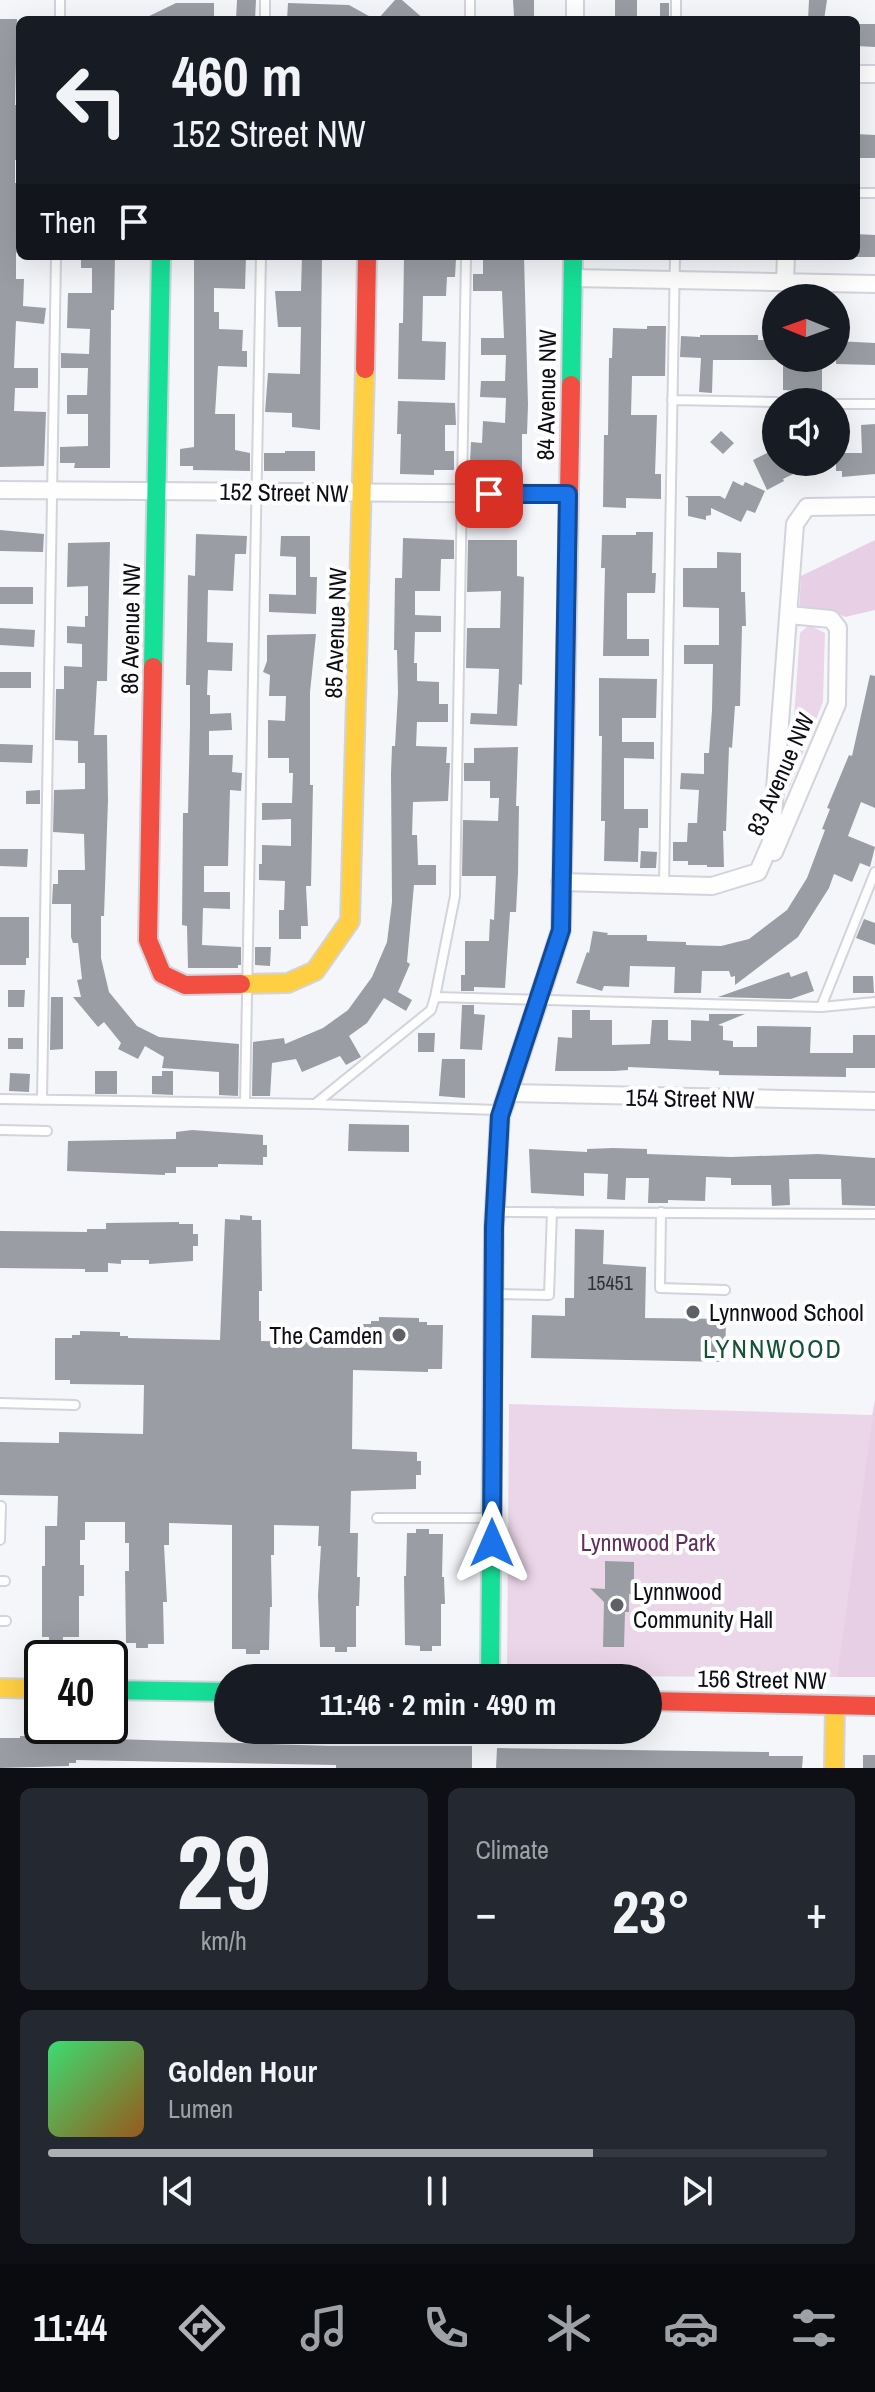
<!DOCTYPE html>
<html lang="en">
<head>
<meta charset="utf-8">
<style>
	body { margin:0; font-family:"Archivo Narrow",sans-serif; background:#242831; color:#f1f3f6; height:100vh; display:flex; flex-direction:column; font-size:30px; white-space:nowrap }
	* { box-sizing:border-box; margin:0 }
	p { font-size:26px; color:#9ea1a6 }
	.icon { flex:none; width:44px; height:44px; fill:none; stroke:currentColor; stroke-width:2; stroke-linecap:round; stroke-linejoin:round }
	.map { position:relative; height:1768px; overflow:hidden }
	.drawer { display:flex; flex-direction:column; gap:20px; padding:20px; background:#0d0f14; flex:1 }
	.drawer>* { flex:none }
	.banner { position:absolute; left:16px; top:16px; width:844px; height:244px; border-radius:12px; box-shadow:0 8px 32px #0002; background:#171b24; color:#f1f3f6; overflow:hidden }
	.needle { width:52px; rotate:271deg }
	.tools { position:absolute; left:762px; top:284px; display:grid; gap:16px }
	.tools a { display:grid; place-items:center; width:88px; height:88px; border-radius:50%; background:#171b24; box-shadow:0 8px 32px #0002; font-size:40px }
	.speed { position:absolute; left:24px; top:1640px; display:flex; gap:16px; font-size:40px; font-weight:700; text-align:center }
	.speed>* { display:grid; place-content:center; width:104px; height:104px; border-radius:50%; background:#171b24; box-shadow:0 8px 32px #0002; line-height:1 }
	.speed .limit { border:4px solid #111; border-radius:12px; background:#fff; color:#111 }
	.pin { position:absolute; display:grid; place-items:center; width:68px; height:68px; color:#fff; margin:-34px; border-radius:16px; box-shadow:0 4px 12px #0006 }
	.me { position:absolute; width:88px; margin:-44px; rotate:0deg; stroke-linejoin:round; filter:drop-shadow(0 0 6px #0008) }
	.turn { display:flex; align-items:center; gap:28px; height:168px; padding:0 24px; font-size:36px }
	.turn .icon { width:104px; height:104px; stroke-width:2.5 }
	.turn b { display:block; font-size:56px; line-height:68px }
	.then { display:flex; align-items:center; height:76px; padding:0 24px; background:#0003; gap:16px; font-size:30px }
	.big { font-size:60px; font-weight:800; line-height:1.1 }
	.drawer .widget { flex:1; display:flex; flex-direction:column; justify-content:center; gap:12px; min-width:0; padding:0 28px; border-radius:12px; background:#242831 }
	.drawer .dial { align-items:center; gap:0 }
	.dial b { font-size:104px; line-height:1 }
	.song { display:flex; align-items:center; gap:24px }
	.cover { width:96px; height:96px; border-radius:12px; background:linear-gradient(135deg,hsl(140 70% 55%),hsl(30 70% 35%)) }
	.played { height:8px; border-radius:4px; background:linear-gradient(90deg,#afb0b6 70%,#363941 70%) }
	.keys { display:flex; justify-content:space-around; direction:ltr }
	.heat { display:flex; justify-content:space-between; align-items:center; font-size:44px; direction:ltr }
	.drawer .tiles { flex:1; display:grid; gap:20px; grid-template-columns:1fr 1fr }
	.widget:last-child { grid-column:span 2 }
	.trip { position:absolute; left:214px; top:1664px; width:448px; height:80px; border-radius:40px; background:#171b24; box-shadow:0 8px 32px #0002; font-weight:800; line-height:80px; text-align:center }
	.tab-bar { display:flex; height:128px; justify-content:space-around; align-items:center; background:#090b0e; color:#9ea1a6 }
	.tab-bar .icon { width:56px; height:56px }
	.tab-bar .active { color:#afb0b6 }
	.tab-bar b { font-size:36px; color:#f1f3f6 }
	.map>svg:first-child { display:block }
	.green { fill:#ebd6e9 }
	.forest { fill:#e7d0e5 }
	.building { fill:#9a9ea4 }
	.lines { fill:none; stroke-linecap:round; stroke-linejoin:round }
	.lane-casing { stroke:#d2d3db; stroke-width:12 }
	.street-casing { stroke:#d2d3db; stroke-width:20 }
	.fast-casing { stroke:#d2d3db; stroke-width:22 }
	.slow-casing { stroke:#d2d3db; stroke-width:22 }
	.jam-casing { stroke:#d2d3db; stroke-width:22 }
	.lane { stroke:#fefefe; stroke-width:8 }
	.street { stroke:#fefefe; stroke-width:16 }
	.fast { stroke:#16e098; stroke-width:18 }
	.slow { stroke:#ffcf43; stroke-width:18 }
	.jam { stroke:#f24e42; stroke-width:18 }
	.route-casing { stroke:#114b97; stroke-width:20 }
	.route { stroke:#1a73e8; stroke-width:14 }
	.poi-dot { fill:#5e5f67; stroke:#fff; stroke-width:3 }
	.labels { text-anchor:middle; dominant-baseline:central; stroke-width:8; stroke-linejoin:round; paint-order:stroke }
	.number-label { font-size:20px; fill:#30313b }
	.street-label { font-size:24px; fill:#0d0d18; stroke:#fff }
	.poi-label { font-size:24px; fill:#0d0d18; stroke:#fff; text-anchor:start }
	.park-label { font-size:24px; fill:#622f5b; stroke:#fff }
	.neighbourhood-label { font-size:26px; letter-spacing:2px; fill:#125235; stroke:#fff }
</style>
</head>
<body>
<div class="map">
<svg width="875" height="1768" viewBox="0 0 875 1768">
	<rect width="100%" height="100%" fill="#f5f6fa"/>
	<path class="green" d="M809,625l16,8 -2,69 -34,86 11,-155z
		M875,1401v276l-368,-1 2,-272 363,11z"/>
	<path class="forest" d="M875,540v70l-30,7 -12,-6 -34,-1 2,-34z
		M875,1401v276h-38l36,-262z"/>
	<path class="building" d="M237,0h19l-1,20h-19z
		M395,0h7l23,20h-48z
		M513,0h21v17h-20z
		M615,0h22v20h-22z
		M809,0h18l-3,20h-16z
		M176,3h38v17h-73z
		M288,3l61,2 27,15h-89z
		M660,3h9v17h-9z
		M0,19h17l-2,86h2l-1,34h4v21h-5v23h3l-1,40h3v13h-4v43h8l-1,27 23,2 -2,16 -28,-3 -2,47h24v20h-23l-1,23 32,1 -2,54 -44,1z
		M856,24h19v23l-19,-1z
		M856,134l19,1v23h-19z
		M856,234l19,1v22h-19z
		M81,256h34l-1,54h-3l-1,158h-36l1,-5h-15v-16l28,-1v-32h-21v-19h20l1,-27h-27v-15l28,1 1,-25 -23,-1 1,-35h24v-25h-11z
		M194,256h52l-1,33 -31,-1v24h5v17l24,1 -1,21h5v16l-29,-1 -3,48h20v36l15,3v18l-57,-1v-4h-13v-17l14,-2z
		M302,256h20l-2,174 -28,-3v-14l-27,-1 3,-39 32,1 1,-47h-23l-3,-36h26z
		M404,256l52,3 -1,18h-8l-1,19h-23l-1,45 24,1 -1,38 -47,-1 1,-56h4z
		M483,256h41l4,149 -1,29h-5v38h-33v-9l-19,-1 1,-20 11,1 1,-22 22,2 1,-25 -26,-1 1,-16h24l1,-26h-25v-17h23l-2,-47h-29v-17h10z
		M647,326h19l-1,50h-33l-1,39h26l-2,59h6v25l-35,-1v10l-23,-1 1,-72h4l1,-77h3l1,-30 34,1z
		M700,335h58v5h18v20h-63l-1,33 -13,-1 2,-34 -21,-1 1,-21 19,1z
		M836,341l39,2v22l-39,-1z
		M783,358h39v38h-20v-5l-19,-1z
		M398,401l57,2 1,22h-11v26h9v19h-20v5l-34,-1 1,-40h-4z
		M875,424v50l-33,3v-6h-6v-18h26l-1,-28z
		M721,431l13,12 -11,11 -13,-12z
		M285,451h30v20h-51v-18h21z
		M769,452l1,3 6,-3v10h42l-35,17 1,2 -17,9 -14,-30z
		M733,481l10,5 2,-4 20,9 -10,22 -8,-3 -6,12 -30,-14v7l-5,1v4l-18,-4v-18l-3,-2h35l5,3z
		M0,530l44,4 -1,18 -43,-1z
		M636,532h17l-1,41h4l-1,20h-28v46h22v17h-46l2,-88h-4l1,-33h34z
		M196,534l51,2 -1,18h-11l-2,37 -25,-1 -1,52 26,1 -1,28 -24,-1 -1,25h3v19l21,-1 1,17 -23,1v24h24l-1,17 10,1 -1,18 -11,-1 -2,76h-24v26h26v17l-27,-1 -1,37 39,2v18h-3v3h-50l-1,-42 -5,-1 1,-112h5l2,-88v-40h-4l2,-110 7,1z
		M281,536h29v41h7l-1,37 -47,-2v-18l27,1v-38l-16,-1z
		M403,538l51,2v19h-13l-1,32h-25v24l26,1v16h-26l-1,31h3v18l22,1v22h9v18h-31l-1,24 31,1 -1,16h4l-2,38 -35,1 -1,33h5l1,30h18v20h-22l-7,77 3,2 -12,28 14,8 -6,11 -22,-13 -17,25 -18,13 12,21 -15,8 -6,-9 -38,16 -6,-13 -24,4 -2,33h-18l1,-54 31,-4 1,6 38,-16 25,-18 24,-33 15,-35 5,-40 -1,-128 1,-28h3l3,-53 -1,-43h-3l1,-72h7z
		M468,540h49v36l7,1 -2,108 -3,-1 -2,42 -47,-2 1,-11 26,1 2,-45 -33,-1 1,-40h33l1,-37 -34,1z
		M110,542l-3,139h-10l-3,54h13l1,65 -4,116h-3v42l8,34 28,34 22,11 80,7 -1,52 -19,-1v-23l-57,-4 2,-11 -19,-11 -7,13 -20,-10 3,-6 -17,-21 -6,5 -25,-30h8l-4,-17 5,-1 -4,-36h-5l-2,-6v-33h-19l1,-20h5v-14h27l-1,-36 -31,-2 1,-42 31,-1v-26h-7v-22l-23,-1 1,-51h8v-23l18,1v-23l-15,-1v-17l18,1v-11h3v-30l-21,1 1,-44z
		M717,552l24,1v39h4l1,34h-4l-2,80h-5l-3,42 -3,-1 -3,84h-3l1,36h-17v-2h-19v-4h-15v-19h14l1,-19h9l2,-33 -19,-1 1,-16 23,1v-21h5l3,-43 1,-46h-29v-19h35v-37l-36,-1v-39h34z
		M0,587h33v17h-33z
		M0,628l35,2 -1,17 -34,-2z
		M316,634l-6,58v93h3l-2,101h-5l2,40h-7v13h-22v-29h5l1,-29 -26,-1v-16h3v-19l29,1v-27l-29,1v-17h30l1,-30h-4v-15h-21v-38l17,1 1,-25h-17l1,-21 -7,-3 4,-11v-26z
		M0,672h31v16h-31z
		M870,675l5,1v132l-14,-6 -13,34 27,11 -5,20 -10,-4 -8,19 -18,-8 -5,14 -31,49 -63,48v-9l-4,1 -2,-6h-27l-1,22h-27l1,-26 -45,-1 -1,21 -25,-1 -2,5 -26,-8 11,-31 2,1 4,-22 15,2 -1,2h40v6l39,1v3l35,1 28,-7 38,-29 20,-32 18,-48 -3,-1 8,-20 -3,-1 22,-53 3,1z
		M599,678l58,1 -1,39h-34v24h32v17l-30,-1v51h24v19h-9l-1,34 -34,-1 1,-40h-4l1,-85h-3z
		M0,744l33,1 -1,18 -32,-1z
		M518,747l-2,59h3l-1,67 -2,39h-6l-5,76 -31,-1v4h-13v-16h4v-34h24l1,-22 4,1 2,-44h-34l1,-56 35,1 1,-23h-9v-17h-26v-18h10v-15z
		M40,790v14h-14v-13z
		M0,849h28l-1,18 -27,-1z
		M641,851l16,1 -1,16h-16z
		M0,917h29v41h-3v7h-26z
		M864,919l11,4v22l-19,-7z
		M255,947h16l-1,19 -15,-1z
		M807,971l7,20 -23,8 -73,-2 71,-25 2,5z
		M853,976h20l1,17h-21z
		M8,990h17l-1,17h-16z
		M51,997h12v52l-13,1z
		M462,1005h12v9l11,1 -3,35 -22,-1z
		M572,1010h18v10h22v25l38,-1 2,-24h16v20l23,1v-21l18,1v-7h36l-27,11 5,1v14l10,1v6h24v-21l54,1 -1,26h43v-18h22v33h-29v9l-127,-2v-4l-91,-4v3l-14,1h-59l3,-34 14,1z
		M418,1033h17l-1,19h-16z
		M8,1038h15v11h-15z
		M442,1059h23v39l-26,-2z
		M95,1071h22v23h-22z
		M162,1071h11v24l-21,-1v-18h10z
		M10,1073l20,1 -1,18 -20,-1z
		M349,1124l60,1v27l-61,-1z
		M192,1130l71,5v10h4v12h-4v8l-45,-1v3h-42v6h-11v2l-98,-4 1,-30 108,-2v-7z
		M613,1148l34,1v5l84,3 87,-3 57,4v48l-33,-1 -1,-26h-52l1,26 -18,1 -1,-21h-40v-7l-25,-1 -1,24 -37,-1v3h-20l1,-25h-23l-1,22 -18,-1 1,-25 -24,-1v23l-53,-3 -2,-44 58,3v-3z
		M240,1215l12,1v4h9l1,71h-3v30h2v20l94,2v-19h16v-3h8v-4l40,1v4h8v3h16l-1,44h-14v3l-75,-2 -1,79 65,3v9h4v14h-5v14l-65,2 -1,42h8l-1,44h3l-1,29h-3v41h-9v5h-12v-5h-15l-2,-52 3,-49h-3l1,-20 -45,-1v30h-3l1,52h-2l-1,43h-9v4h-14v-5h-14v-124l-63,-2v22h-5l3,57h-4l1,42h-16v4h-12v-5h-10l-1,-72h4v-28h-4v-21h-40v18h-5v25h4v31h-5v41h-16v5h-14v-5h-7v-71h3v-40h12l1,-30 -58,-1v-53l59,1v-11l84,2 1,-49 -74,-1v-4h-15v-42h17v-3h8v-4l40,1v4h8v2l92,2 5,-121 15,1z
		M179,1222v2h14v10h5v12h-5v15l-44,3v-4h-28v4l-13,-1v9h-23v-3l-85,-1v-37l87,1v-3h19v-6z
		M575,1229l29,1 -1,34 43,3 -1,51 81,1 -1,43 -194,-4 1,-43 33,1v-18h9z
		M416,1529h13v5h14l-1,43h2l1,27h-4v42h-9v5h-12v-5l-15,-1 -1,-69h2l1,-43h9z
		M605,1561l29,1v32h-5v18h-4l-1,35h-21l1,-45 -14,-14 15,1z
		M20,1736l310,10h142v22h-136v-3l-260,-5v3h-7v3l-69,2v-30h20z
		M497,1748l272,4v4h34l-1,12h-306z
		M863,1755h12v13h-12z"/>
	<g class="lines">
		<defs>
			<path id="lane" d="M265,0v20
				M60,20v-20
				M470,20v-20
				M676,20v-20
				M856,193h19
				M672,400l104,2
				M836,404h39
				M875,872l-54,135 54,-5
				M664,885l11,-629
				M435,997l20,-101 11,-640
				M0,1099l315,5 116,-94 4,-13 386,10
				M42,1100l14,-844
				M245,1102l16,-846
				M315,1104l183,6
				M0,1130l47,1
				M496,1212l379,2
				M661,1212l-1,76 65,2
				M494,1294l55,1 3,-83
				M0,1403l75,2
				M377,1518h111
				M0,1540l1,-34
				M0,1581h5
				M0,1621h6"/>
			<path id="street" d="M575,20v-20
				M856,74h19
				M573,278l302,6
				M785,280l1,-24
				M0,490l568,4
				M774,852l63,-148 1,-76 -7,-9 -42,-4
				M758,872l13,-30 24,-318 12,-17 68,-1
				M560,882l152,4 46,-14
				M509,1093l366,8"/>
			<path id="fast" d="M571,385l2,-129
				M153,667l8,-411
				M490,1678l3,-341
				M110,1690l118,2"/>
			<path id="slow" d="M241,984l47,-1 27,-12 35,-50 15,-552
				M493,1337l1,-110 6,-111 44,-133
				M0,1688l42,1
				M834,1768l1,-63"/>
			<path id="jam" d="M365,369l2,-113
				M153,667l-5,273 14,34 23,11 56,-1
				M544,983l17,-53 10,-545
				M648,1701l227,5"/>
		</defs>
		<use href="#lane" class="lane-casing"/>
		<use href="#street" class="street-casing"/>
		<use href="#fast" class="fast-casing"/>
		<use href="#slow" class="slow-casing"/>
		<use href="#jam" class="jam-casing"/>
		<use href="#lane" class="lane"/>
		<use href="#street" class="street"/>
		<use href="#fast" class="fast"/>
		<use href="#slow" class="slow"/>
		<use href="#jam" class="jam"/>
	</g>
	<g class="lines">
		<defs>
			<path id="route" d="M489,494h79l-7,436 -61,186 -6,111 -2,316"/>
		</defs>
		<use href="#route" class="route-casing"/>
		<use href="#route" class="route"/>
	</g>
	<g class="poi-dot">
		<circle cx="693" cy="1312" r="8"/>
		<circle cx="399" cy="1335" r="8"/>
		<circle cx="617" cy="1605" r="8"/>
	</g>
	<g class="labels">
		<g class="number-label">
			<text x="610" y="1282">15451</text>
		</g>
		<g class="street-label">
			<text transform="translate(546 395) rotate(-89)">84 Avenue NW</text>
			<text transform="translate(284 492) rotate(1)">152 Street NW</text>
			<text transform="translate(130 629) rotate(-89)">86 Avenue NW</text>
			<text transform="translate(335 633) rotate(-88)">85 Avenue NW</text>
			<text transform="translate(780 774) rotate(-66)">83 Avenue NW</text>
			<text transform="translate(690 1098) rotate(1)">154 Street NW</text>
			<text transform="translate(762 1679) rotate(1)">156 Street NW</text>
		</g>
		<g class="poi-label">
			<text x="709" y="1312">Lynnwood School</text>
			<text x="383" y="1335" text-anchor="end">The Camden</text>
			<text x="633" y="1591">Lynnwood<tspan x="633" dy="28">Community Hall</tspan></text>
		</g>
		<g class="park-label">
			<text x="648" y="1542">Lynnwood Park</text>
		</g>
		<g class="neighbourhood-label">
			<text x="773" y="1348">LYNNWOOD</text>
		</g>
	</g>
</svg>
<div class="tools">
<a><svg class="needle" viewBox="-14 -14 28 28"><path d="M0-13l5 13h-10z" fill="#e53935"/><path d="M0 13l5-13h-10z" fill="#9ea1a6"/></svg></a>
<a><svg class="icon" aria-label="sound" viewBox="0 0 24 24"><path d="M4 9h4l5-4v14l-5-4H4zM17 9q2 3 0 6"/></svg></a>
</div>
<div class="speed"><div class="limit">40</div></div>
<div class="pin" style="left:489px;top:494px;background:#d93025"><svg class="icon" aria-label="arrive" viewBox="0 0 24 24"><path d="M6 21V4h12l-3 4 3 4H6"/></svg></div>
<svg class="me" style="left:492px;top:1543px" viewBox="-20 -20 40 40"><path d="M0-17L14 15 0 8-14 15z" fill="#1a73e8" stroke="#fff" stroke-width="4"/></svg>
<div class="trip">11:46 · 2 min · 490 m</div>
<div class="banner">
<div class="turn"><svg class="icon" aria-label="left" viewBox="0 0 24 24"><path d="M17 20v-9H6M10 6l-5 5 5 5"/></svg><div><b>460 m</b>152 Street NW</div></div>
<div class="then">Then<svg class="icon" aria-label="arrive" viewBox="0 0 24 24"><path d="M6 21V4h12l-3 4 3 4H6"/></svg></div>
</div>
</div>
<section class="drawer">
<div class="tiles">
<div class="widget dial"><b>29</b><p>km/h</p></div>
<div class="widget"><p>Climate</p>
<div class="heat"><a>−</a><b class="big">23°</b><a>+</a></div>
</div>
<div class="widget">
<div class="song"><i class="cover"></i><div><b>Golden Hour</b><p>Lumen</p></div></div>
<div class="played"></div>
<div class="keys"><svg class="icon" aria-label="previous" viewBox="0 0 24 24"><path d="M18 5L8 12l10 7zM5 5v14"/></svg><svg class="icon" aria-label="pause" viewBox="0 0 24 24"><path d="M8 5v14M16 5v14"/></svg><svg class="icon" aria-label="next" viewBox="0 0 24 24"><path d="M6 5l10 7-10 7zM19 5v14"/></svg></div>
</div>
</div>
</section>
<nav class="tab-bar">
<b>11:44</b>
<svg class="icon active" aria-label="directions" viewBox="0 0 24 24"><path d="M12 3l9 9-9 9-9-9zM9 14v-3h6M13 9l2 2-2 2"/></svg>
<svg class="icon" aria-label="music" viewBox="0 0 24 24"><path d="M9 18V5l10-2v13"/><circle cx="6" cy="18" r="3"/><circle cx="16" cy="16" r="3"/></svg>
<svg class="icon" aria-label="phone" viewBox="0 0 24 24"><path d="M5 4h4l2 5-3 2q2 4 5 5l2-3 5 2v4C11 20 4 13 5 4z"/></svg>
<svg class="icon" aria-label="climate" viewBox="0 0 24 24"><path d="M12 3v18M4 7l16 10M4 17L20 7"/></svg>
<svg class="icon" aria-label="car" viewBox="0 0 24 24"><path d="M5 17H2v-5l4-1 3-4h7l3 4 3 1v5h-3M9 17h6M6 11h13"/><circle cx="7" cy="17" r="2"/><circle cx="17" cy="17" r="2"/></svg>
<svg class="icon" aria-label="filters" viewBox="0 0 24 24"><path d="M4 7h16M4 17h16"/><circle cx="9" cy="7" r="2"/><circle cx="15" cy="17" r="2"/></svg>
</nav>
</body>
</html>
